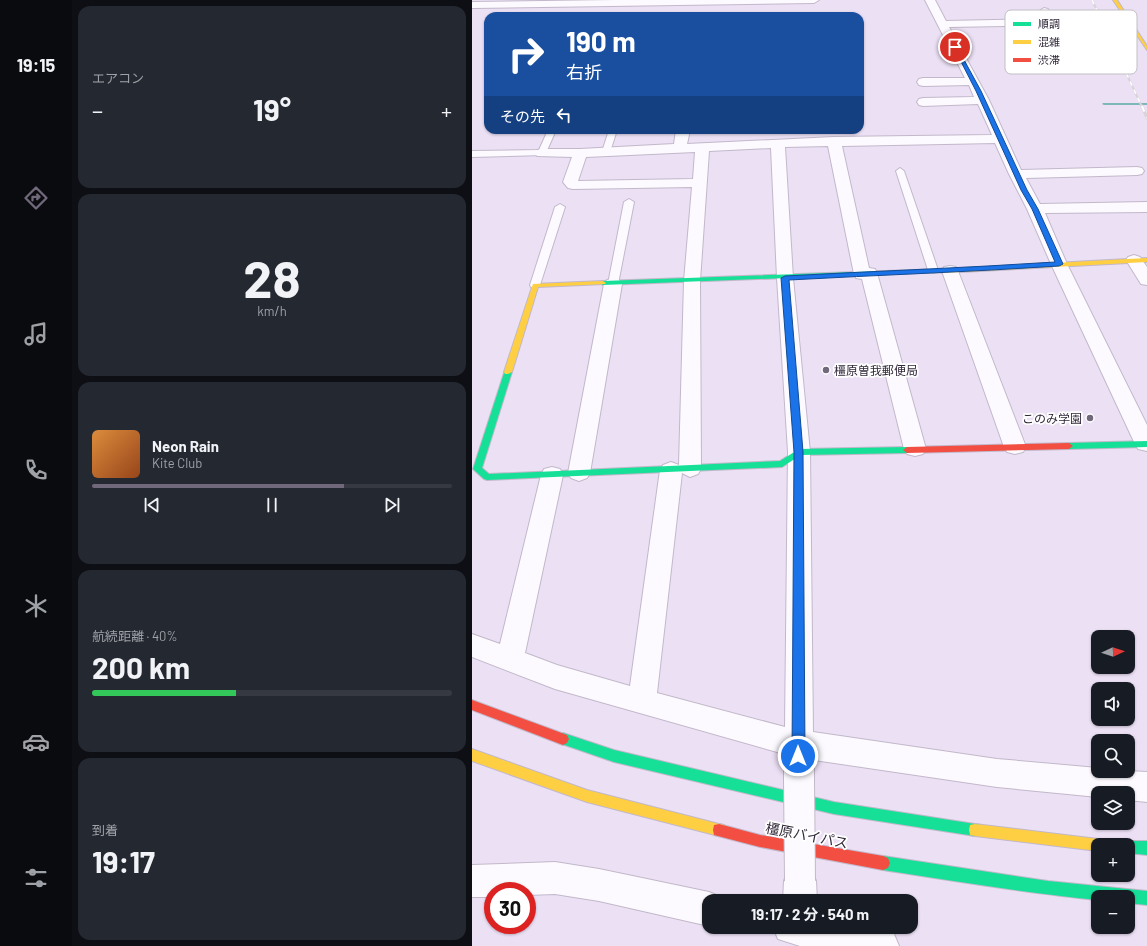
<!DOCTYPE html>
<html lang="ja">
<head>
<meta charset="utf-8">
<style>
	body { margin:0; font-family:Barlow,"Noto Sans JP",sans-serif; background:#242831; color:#f1f3f6; height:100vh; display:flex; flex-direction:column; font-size:15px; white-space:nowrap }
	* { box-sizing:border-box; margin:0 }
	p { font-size:13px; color:#9ea1a6 }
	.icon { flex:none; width:22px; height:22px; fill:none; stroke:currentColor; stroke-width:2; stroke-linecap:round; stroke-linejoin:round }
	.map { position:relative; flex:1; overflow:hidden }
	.details { display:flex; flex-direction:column; gap:6px; padding:6px; background:#0d0f14; width:400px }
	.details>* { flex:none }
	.hud { position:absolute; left:12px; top:12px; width:380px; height:122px; border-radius:12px; box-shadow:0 1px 3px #0004; background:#1a4fa0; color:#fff; overflow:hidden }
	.needle { width:26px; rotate:87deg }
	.controls { position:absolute; left:619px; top:630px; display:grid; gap:8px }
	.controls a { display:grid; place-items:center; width:44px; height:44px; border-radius:8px; background:#171b24; box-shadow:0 1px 3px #0004; font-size:20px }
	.speed { position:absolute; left:12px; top:882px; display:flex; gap:8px; font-size:20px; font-weight:700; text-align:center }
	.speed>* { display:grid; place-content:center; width:52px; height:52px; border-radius:50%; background:#171b24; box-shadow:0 1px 3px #0004; line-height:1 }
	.speed .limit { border:6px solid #d22; background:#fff; color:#111 }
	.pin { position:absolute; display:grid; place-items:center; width:34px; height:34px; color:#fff; margin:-17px; border:2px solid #fff; border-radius:50%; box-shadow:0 1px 4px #0007 }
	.me { position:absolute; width:44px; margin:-22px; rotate:0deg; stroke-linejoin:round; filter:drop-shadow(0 0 3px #0008) }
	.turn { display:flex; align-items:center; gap:14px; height:84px; padding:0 16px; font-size:18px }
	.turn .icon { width:52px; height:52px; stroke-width:2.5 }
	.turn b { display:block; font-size:28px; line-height:34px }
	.then { display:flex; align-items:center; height:38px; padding:0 16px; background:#0003; gap:8px; font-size:15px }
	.big { font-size:30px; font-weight:700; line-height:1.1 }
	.details .tile { flex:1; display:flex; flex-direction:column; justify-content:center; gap:6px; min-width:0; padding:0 14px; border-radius:12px; background:#242831 }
	.details .dial { align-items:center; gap:0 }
	.dial b { font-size:52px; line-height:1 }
	.song { display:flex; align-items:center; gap:12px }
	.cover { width:48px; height:48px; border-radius:6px; background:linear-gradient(135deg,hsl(30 70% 55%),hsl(20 70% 35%)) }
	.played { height:4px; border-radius:2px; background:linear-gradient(90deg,#72687b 70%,#363941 70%) }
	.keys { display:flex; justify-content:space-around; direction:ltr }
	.heat { display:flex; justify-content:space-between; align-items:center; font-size:22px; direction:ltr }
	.charge { height:6px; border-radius:3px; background:linear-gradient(90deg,#34c759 40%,#363941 0) }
	.trip { position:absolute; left:230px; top:894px; width:216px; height:40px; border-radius:12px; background:#171b24; box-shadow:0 1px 3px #0004; font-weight:700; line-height:40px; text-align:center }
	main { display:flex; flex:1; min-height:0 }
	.menu { display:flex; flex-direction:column; width:72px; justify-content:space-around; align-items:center; background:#090b0e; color:#9ea1a6 }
	.menu .icon { width:28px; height:28px }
	.menu .selected { color:#72687b }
	.menu b { font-size:18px; color:#f1f3f6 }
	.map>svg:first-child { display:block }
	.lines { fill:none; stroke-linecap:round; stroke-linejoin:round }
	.stream { fill:#7eb7b9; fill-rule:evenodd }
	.lane-casing { stroke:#c2b8ca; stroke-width:2 }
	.street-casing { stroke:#c2b8ca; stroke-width:2 }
	.fast-casing { stroke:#c2b8ca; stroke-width:2 }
	.slow-casing { stroke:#c2b8ca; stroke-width:2 }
	.jam-casing { stroke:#c2b8ca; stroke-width:2 }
	.lane { fill:#fcfafe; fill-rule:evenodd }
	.street { fill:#fcfafe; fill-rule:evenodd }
	.fast { fill:#16e098; fill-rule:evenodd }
	.slow { fill:#ffcf43; fill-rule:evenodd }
	.jam { fill:#f24e42; fill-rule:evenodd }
	.rail-far1-casing { stroke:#d8d4da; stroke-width:2 }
	.rail-casing { stroke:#d8d4da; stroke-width:3 }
	.rail-far1 { stroke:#fff; stroke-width:1.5; stroke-dasharray:4.5; stroke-linecap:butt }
	.rail { stroke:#fff; stroke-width:2; stroke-dasharray:6; stroke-linecap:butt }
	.street-bridge-casing { stroke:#c2b8ca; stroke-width:32; stroke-linecap:butt }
	.street-bridge { stroke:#fcfafe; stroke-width:30 }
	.route { fill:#1a73e8; stroke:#114b97 }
	.poi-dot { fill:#72687b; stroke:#fff; stroke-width:1.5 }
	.labels { text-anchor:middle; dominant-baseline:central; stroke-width:3.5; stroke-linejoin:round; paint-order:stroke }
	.poi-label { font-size:12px; fill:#312839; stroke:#fff; text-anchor:start }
	.near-street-label { font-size:14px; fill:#312839; stroke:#fff }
	.key { fill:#fff; stroke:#c1bec4; stroke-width:1 }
	.key-label { font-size:11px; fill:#312839 }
</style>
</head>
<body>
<main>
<nav class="menu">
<b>19:15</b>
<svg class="icon selected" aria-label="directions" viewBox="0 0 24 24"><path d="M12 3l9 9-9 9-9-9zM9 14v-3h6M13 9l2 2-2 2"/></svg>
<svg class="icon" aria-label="music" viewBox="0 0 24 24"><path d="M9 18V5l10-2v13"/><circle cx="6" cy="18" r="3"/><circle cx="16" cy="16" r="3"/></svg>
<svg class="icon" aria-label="phone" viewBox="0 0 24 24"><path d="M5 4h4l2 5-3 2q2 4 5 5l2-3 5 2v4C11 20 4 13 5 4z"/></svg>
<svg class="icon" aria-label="climate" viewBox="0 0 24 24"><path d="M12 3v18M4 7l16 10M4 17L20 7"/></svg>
<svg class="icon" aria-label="car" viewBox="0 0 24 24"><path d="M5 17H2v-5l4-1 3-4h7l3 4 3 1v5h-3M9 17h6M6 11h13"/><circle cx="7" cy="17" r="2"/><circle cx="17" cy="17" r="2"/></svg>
<svg class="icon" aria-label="filters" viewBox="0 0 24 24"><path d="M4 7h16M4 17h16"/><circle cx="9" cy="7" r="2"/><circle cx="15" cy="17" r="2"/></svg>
</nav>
<section class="details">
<div class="tile"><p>エアコン</p>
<div class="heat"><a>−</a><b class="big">19°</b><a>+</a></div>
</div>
<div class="tile dial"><b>28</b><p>km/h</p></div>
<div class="tile">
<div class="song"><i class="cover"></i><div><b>Neon Rain</b><p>Kite Club</p></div></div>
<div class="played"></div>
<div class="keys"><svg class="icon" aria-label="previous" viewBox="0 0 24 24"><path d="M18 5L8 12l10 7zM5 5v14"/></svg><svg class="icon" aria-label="pause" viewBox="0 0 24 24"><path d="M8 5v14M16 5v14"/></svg><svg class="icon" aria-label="next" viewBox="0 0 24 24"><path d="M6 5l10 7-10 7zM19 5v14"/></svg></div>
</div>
<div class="tile"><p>航続距離 · 40%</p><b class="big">200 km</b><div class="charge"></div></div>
<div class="tile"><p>到着</p><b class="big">19:17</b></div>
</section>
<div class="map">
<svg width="675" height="946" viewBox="0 0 675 946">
	<rect width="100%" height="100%" fill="#ece0f5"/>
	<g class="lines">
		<path class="stream" d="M631,103h44v2h-43l-2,-1z"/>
		<defs>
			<path id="lane" d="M76,130h8l-11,25 -73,2v-6l67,-1z
				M137,130h8l-7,22 -4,3 -4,-3z
				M428,168l4,3 34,99 -1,2 -4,1 -5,-3 -32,-99z
				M157,199l5,3 -16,82 -5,3 -5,-3 16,-82z
				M88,204l5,3 -25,78 -1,2h-8l-1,-2 25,-78z"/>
			<path id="street" d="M142,0h205l-5,3 -342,5v-6z
				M453,0h10l11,21 99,-2 -6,-8 5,-3 4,1 10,13 -5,3 -104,2 40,73 32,70 116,-3 5,1 2,3 -2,3 -5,1 -111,3 14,26 107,-2v10l-102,1 22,51 80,161v26l-9,-2 -3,-5 -84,-180 -24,-55 -18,-35 -14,-31 -153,3 27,122 6,1 2,4 49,176 -3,5 -8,2 -8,-2 -3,-5 -42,-170 -6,-1 -2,-4 -26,-128 -43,1 8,131 17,174 3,280 184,27 101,9v3h30l19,1v30l-19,-2v-7h-30v4l-101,-10 -183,-27v20l-4,10 -11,4 -11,-4 -4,-10v-26l-229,-65 -83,-32v-23l28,10 41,-169 3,-6 8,-2 8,2 3,6 -38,178 32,12 73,21 30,-216 3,-5 8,-3 8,3 5,-184 8,-94 -119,2 -5,-1 -5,-6 9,-25 -35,-1 -2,-3 2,-3 5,-1h38l94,-5 2,-14h14l-3,14 147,-7 158,-2 -14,-31 -55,2 -4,-1 -2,-3 2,-3 4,-1 51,-1 -5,-12 -46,1 -4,-1 -2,-3 2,-3 4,-1h42zM299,148l6,130 11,174 -3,275 -128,-34 25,-220 8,4 8,-3 3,-5 -1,-188 9,-130zM223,152l-2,27 -115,2 8,-24z
				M662,255l6,2 7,10v18l-6,-1 -15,-24 2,-3z
				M478,266l6,1 2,4 68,176 -3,5 -8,2 -8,-2 -3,-5 -62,-176 2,-4z
				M141,279l6,1 3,4 -32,189 -3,5 -8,3 -8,-3 -3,-5 36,-189 3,-4z
				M83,862l44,7 110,23 12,5 1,4h-13v25l-110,-25 -44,-7 -28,1v-4h-34v6h-21v-32z
				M328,865l12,4 4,12 1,20h-34l1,-20 4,-12z
				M301,927h100l21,7 5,12h-99l-22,-7z"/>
			<path id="fast" d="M470,269l3,2 -1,1 -341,13 -3,-2 3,-2z
				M33,370h3l4,2 -30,96 7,6 291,-13 19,-12 108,-2 4,3 -4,3 -106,2 -19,12 -295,13 -3,-1 -11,-10z
				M675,441v6l-78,2 -4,-3 4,-3z
				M91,733l51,17 220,52 141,22 5,1 1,5 -1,5 -5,1 -141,-22 -220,-52 -55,-19 -2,-4 2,-4z
				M656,841h19v14l-19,-2v-8h-6l1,-3z
				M411,856l165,25 99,10v14l-19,-2v-6h-30v3c-72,-7 -144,-19 -215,-30l-5,-2 -2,-5 2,-5z"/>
			<path id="slow" d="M641,0h4l30,46v4z
				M675,258v4l-205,11 -3,-2 3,-2z
				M131,281l3,2 -1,1 -67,3 -26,85 -4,2h-3l-1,-2 29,-88z
				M0,749l115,41 132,34 5,1 1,5 -1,5 -5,1 -132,-34 -115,-41z
				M503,824l123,15 5,1 1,5h-6v6l-123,-15 -5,-1 -1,-5 1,-5z"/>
			<path id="jam" d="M597,443l4,3 -4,3 -162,4 -4,-3 4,-3z
				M0,700l95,35 2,4 -2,4 -4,2 -91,-35z
				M247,824l41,11 123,21 5,2 2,5 -2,5 -5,2 -123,-23 -46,-12 -1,-5 1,-5z"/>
		</defs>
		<use href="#lane" class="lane-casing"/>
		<use href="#street" class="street-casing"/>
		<use href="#fast" class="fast-casing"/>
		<use href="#slow" class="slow-casing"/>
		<use href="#jam" class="jam-casing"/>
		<use href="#lane" class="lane"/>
		<use href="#street" class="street"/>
		<use href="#fast" class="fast"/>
		<use href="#slow" class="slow"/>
		<use href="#jam" class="jam"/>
		<defs>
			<path id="rail-far1" d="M620,0l50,107
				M645,41l12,25"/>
			<path id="rail" d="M670,106l5,12"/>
		</defs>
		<use href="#rail-far1" class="rail-far1-casing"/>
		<use href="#rail" class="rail-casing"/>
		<use href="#rail-far1" class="rail-far1"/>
		<use href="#rail" class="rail"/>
		<defs>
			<path id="street-bridge" d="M327,780l1,101"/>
		</defs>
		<use href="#street-bridge" class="street-bridge-casing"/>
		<use href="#street-bridge" class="street-bridge"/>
	</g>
	<path class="route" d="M481,46l4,1 24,44 46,99 11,19 25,55 -4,2c-90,6 -180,9 -270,14l14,172 2,304 -2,4 -5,2 -4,-2 -2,-4 2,-304 -13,-174 4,-2c90,-5 180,-8 270,-14l-23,-53 -11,-19 -45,-99z"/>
	<g class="poi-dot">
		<circle cx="354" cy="370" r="4"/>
		<circle cx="618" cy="418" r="4"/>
	</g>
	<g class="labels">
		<g class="poi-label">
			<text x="362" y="370">橿原曽我郵便局</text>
			<text x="610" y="418" text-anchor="end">このみ学園</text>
		</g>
		<g class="near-street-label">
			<text transform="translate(335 835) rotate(11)">橿原バイパス</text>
		</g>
	</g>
	<rect x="533" y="10" width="132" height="64" rx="6" class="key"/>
	<rect x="541" y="22" width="18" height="4" fill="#16e098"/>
	<rect x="541" y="40" width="18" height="4" fill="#ffcf43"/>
	<rect x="541" y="58" width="18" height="4" fill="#f24e42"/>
	<g class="key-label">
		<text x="566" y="28">順調</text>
		<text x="566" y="46">混雑</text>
		<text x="566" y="64">渋滞</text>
	</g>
</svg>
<div class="controls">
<a><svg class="needle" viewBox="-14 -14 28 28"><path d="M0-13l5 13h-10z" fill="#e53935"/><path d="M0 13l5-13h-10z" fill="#9ea1a6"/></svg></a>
<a><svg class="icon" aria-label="sound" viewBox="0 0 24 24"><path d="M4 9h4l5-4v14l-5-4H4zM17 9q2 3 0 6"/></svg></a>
<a><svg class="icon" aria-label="search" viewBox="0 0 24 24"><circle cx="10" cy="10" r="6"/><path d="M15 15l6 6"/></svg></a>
<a><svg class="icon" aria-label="layers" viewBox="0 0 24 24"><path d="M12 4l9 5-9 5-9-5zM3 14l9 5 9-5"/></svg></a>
<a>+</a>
<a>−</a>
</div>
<div class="speed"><div class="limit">30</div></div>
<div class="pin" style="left:483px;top:47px;background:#d93025"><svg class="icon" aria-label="arrive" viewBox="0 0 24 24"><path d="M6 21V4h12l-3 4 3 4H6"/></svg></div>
<svg class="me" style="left:326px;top:756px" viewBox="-20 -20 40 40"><circle r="17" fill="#1a73e8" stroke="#fff" stroke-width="3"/><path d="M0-11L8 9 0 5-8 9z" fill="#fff"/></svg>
<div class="trip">19:17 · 2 分 · 540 m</div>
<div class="hud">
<div class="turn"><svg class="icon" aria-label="right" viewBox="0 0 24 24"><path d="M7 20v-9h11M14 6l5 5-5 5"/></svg><div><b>190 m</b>右折</div></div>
<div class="then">その先<svg class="icon" aria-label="left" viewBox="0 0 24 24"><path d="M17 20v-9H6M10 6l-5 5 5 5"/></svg></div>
</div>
</div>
</main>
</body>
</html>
